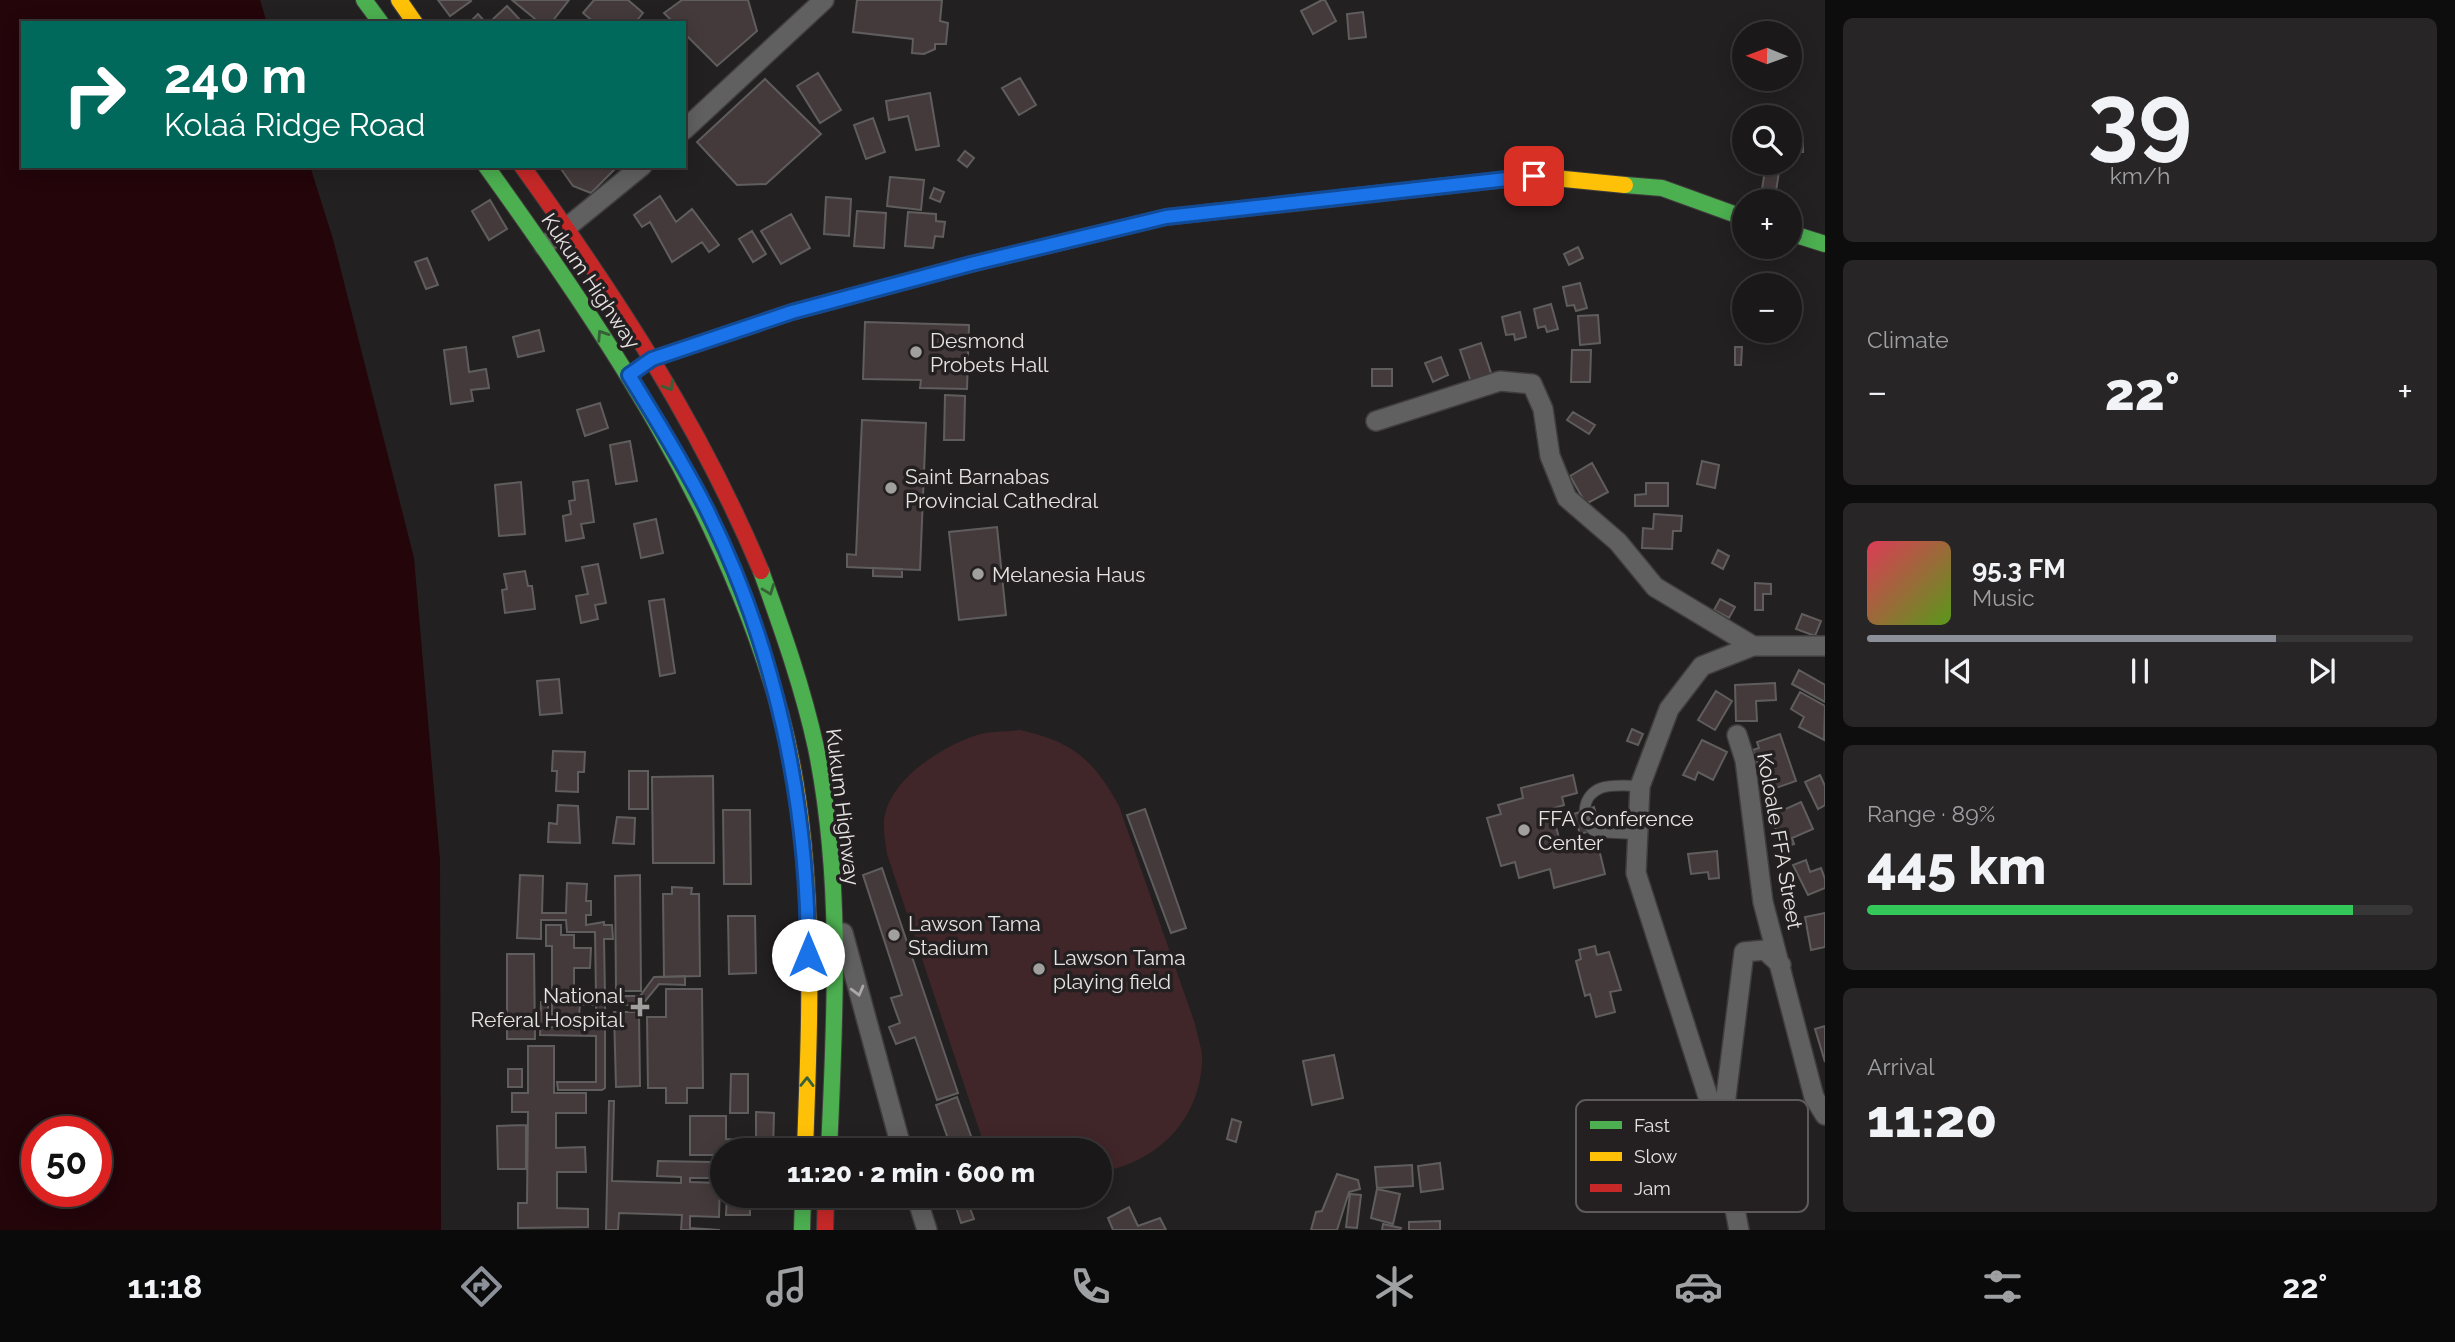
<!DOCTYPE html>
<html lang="en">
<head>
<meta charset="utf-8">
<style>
	body { margin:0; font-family:Raleway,sans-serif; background:#272526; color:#f1f3f6; height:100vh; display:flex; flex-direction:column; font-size:26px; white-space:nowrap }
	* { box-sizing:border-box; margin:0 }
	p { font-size:23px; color:#9fa0a2 }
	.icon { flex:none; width:38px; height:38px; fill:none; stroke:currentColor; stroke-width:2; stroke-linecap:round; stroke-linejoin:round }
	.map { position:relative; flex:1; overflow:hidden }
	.drawer { display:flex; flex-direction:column; gap:18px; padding:18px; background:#0e0d0e; width:630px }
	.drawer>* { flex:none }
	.banner { position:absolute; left:21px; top:21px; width:665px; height:147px; border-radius:0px; box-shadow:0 4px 18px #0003,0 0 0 2px #383738; background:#00695c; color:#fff; overflow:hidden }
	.needle { width:46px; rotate:271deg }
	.buttons { position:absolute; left:1732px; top:21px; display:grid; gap:14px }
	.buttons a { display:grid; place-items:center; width:70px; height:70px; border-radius:50%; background:#1a1819; box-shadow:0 4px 18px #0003,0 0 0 2px #383738; font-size:35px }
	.speed { position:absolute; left:21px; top:1116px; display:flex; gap:14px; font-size:35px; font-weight:700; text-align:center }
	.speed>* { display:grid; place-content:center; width:91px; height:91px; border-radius:50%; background:#1a1819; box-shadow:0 4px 18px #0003,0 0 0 2px #383738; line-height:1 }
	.speed .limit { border:10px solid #d22; background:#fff; color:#111 }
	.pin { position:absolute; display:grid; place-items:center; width:60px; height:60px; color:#fff; margin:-30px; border-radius:14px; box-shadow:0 4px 10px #0006 }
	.me { position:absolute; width:77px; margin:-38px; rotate:0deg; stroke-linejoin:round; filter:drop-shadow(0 0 5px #0008) }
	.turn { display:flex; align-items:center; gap:24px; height:147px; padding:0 28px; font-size:32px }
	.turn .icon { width:91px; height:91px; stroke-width:2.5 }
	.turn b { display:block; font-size:49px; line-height:60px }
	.big { font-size:52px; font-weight:800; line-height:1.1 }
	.drawer .tile { flex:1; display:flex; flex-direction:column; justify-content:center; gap:10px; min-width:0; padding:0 24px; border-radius:10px; background:#272526 }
	.drawer .dial { align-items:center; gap:0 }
	.dial b { font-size:91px; line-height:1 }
	.song { display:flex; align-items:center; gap:21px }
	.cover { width:84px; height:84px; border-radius:10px; background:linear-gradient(135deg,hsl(350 70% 55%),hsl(90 70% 35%)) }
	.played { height:7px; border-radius:4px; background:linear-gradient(90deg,#8c9099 75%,#383738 75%) }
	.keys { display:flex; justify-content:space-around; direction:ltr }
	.heat { display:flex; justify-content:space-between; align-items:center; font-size:38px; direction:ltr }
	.charge { height:10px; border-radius:5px; background:linear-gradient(90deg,#34c759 89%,#383738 0) }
	.trip { position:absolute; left:710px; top:1138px; width:402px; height:70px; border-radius:35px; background:#1a1819; box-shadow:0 4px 18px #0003,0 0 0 2px #383738; font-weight:800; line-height:70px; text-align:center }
	.dock { display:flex; height:112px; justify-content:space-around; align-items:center; background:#0a0a0a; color:#9fa0a2 }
	.dock .icon { width:49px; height:49px }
	.dock .on { color:#8c9099 }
	.dock b { font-size:32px; color:#f1f3f6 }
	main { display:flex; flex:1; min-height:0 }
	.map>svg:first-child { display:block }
	.green { fill:#412629 }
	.water { fill:#23050a; fill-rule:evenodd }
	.building { fill:#443a3c; stroke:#605d5e; stroke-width:2 }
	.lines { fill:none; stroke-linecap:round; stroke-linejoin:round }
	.lane-casing { stroke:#403d3d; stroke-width:12 }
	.street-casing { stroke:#403d3d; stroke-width:22 }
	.fast-casing { stroke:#403d3d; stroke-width:18 }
	.slow-casing { stroke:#403d3d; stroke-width:18 }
	.jam-casing { stroke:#403d3d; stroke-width:18 }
	.lane { stroke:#616060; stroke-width:10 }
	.street { stroke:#616060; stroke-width:19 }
	.fast { stroke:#4caf50; stroke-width:16 }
	.slow { stroke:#ffc107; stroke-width:16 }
	.jam { stroke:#c62828; stroke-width:16 }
	.oneway { stroke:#366036 }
	.oneway2 { stroke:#aaa8a8 }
	.route-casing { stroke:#114b97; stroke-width:18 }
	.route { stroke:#1a73e8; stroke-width:12 }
	.poi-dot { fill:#a29f9f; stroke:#241f20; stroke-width:2.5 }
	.labels { text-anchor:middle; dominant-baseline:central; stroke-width:7; stroke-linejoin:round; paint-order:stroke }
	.street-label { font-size:21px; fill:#e6e3e3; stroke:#241f20 }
	.poi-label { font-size:21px; fill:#e6e3e3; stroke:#241f20; text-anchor:start }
	.key { fill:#241f20; stroke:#5e5a5a; stroke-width:2 }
	.key-label { font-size:19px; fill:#e6e3e3 }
</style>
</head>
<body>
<main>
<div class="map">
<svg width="1825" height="1230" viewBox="0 0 1825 1230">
	<rect width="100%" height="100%" fill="#232021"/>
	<path class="green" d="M1020,730c53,12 73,29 99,76l76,218c2,12 8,26 7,37 -2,59 -45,101 -101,111v-22h-115l-99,-296c-1,-10 -4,-22 -3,-33 4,-41 57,-74 93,-86 13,-4 29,-3 43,-5z"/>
	<path class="water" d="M0,0h260l7,23h-244v143h287l23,73 81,319 26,302 1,370h-441zM37,1132h59v60h-59z"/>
	<path class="building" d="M438,0h32l1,1 -21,15z
		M512,0h57l-18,23h-11z
		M594,0h34l15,13 -8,10h-40l-12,-10z
		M682,0h66l9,31 -40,35 -33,-33v-10h-10l-10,-10z
		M857,0h85l-2,21 8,2 -2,21h-11v5l-11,5 -12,-1 1,-14 -60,-7z
		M1322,0h3l11,21 -23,13 -12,-23z
		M507,6l16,17h-28l-3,-3z
		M1363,12l3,25 -17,2 -2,-25z
		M478,14l8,9h-17z
		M818,73l23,37 -21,13 -23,-37z
		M1020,78l16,27 -17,10 -17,-27z
		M765,79l56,55 -55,50 -29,1 -40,-43z
		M930,93l9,53 -23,4 -8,-34 -19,4 -3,-19z
		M873,118l12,34 -19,7 -12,-34z
		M1790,138h13v14h-13z
		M965,151l9,7 -7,9 -9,-7z
		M559,166h59l-27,27 -18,-7z
		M1765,170l14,2 -3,19 -14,-2z
		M890,177l34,3 -3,30 -34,-4z
		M934,188l10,4 -4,10 -10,-4z
		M660,196l16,26 16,-13 27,36 -10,7 -7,-10 -30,20 -22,-40 -8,5 -8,-12z
		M826,197l25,2 -2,37 -25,-2z
		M490,200l17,29 -18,11 -17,-29z
		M857,211l29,2 -2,35 -30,-2z
		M908,212l28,2v7l9,1 -2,15 -8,-1 -2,12 -28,-2z
		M791,214l19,34 -29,16 -20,-33z
		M752,231l14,23 -13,8 -14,-23z
		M1578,247l5,11 -14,7 -5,-11z
		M427,258l11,27 -12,4 -11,-27z
		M1580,283l7,25 -11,3 -2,-6 -7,1 -4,-19z
		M1551,304l7,25 -11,3 -2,-6 -7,2 -4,-19z
		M1520,312l6,25 -11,3 -1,-6 -8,1 -4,-18z
		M1598,315l2,28 -20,2 -2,-29z
		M865,322l104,3 -2,64 -47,-1 1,-8 -58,-1z
		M539,330l5,21 -26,6 -5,-20z
		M1481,343l11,33 -21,6 -11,-32z
		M466,347l3,25 17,-3 3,19 -18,2 2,11 -22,3 -7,-54z
		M1735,347h7l-1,18h-6z
		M1572,350h19l-1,32h-19z
		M1441,357l7,18 -15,7 -8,-19z
		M1372,369h20v17h-20z
		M945,395l20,1 -1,44h-20z
		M600,403l8,25 -23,8 -8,-26z
		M1573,412l22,13 -6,9 -22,-14z
		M862,420l64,3 -6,147 -73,-3v-13l9,1z
		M630,441l7,40 -21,3 -6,-39z
		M1702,461l17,4 -4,23 -18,-4z
		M1592,463l16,29 -22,12 -16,-28z
		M588,480l6,42 -13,2 3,14 -18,3 -3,-25 8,-2 -2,-13 6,-1 -2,-18z
		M521,482l4,52 -26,2 -4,-51z
		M1646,483h22v23h-33v-11l11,-1z
		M1654,514l28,2 -1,15h-8l-1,18 -30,-1 1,-20 10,1z
		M656,519l7,34 -22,5 -7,-34z
		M997,527l9,88 -47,5 -10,-88z
		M1718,550l11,6 -6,13 -11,-6z
		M598,564l8,39 -11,2 3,14 -17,4 -5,-27 12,-2 -6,-27z
		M873,568l29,1v8l-29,-1z
		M525,571l3,15h4l3,23 -30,4 -3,-23 5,-1 -3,-15z
		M1755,583l16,1v10h-8v16h-8z
		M664,599l11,74 -15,3 -11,-75z
		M1720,599l15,8 -6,11 -15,-8z
		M1802,614l19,7 -6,15 -19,-7z
		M1799,670l26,15v17l-33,-18z
		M559,679l3,34 -22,2 -3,-34z
		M1775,683l1,17 -20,1 1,20h-21l-1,-36z
		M1716,691l16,10 -17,29 -17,-10z
		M1800,692l25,14 -1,34 -25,-13 5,-10 -13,-8z
		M1632,729l11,5 -5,11 -11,-4z
		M1780,734l16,47 -23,8 -3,-10 -7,2 -10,-31 6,-2 -2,-6z
		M1702,740l25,12 -14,28 -15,-8 -3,8 -12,-5z
		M553,751l32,1 -1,20h-6v20l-22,-1 1,-20h-5z
		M629,771h19v38h-19z
		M1573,775l4,18 -15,4 2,8 -13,4 10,36 12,-4 3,9 22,-5 7,29 -51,14 -4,-19 -31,9 -4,-16 -14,4 -14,-48 14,-4 -3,-9 25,-7 -2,-10z
		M1820,775l5,11v19l-7,4 -13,-27z
		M713,776l1,87h-61l-1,-86z
		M1801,802l12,27 -21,9 2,6 -10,3 -14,-31z
		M558,805l20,1 2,37 -32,-1 1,-19 8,1z
		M1594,807l6,21 -20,6 -6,-20z
		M1145,809l41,119 -15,5 -44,-118z
		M723,810h27l1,74h-27z
		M617,817l18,1 -1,26 -21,-1z
		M1717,851l2,27 -10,1 -1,-7 -17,2 -3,-20z
		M1806,860l4,12 11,-4 4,11v9l-17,7 -15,-30z
		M882,868l76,225 -21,7 -22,-63 -19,7 -7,-17 11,-4 -9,-25 11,-3 -39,-120z
		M520,875l23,1 -1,37h24l1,-30 20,1 -1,17h5v14h-5v10l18,-3v3h8l1,14h-9l1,57h35l14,-19 31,-1v9l-26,-1 -17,21h-37v83l-3,2h-44l-1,-8h39v-46l-56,-1 1,-33h7v25l48,1v-23h-16l-1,11h-5v7h-22v-77h-6v-21h15v10h13v13h17l-1,20h-16v24h6v4h16l-1,-64h-28l-1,-12h-25v19l-24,-1z
		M640,875l1,116h-25l-1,-115z
		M672,887l20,1 -1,6h8l1,82 -36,1 -1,-83h9z
		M1825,913v34l-14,3 -6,-33z
		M728,916h27l1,57 -27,1z
		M1595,946l2,9 12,-3 12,38 -11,2 5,20 -19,5 -6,-23 -5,2 -9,-35 5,-2 -2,-9z
		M507,954h27l1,85h-28z
		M666,989h36l1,99h-16v15h-21v-15h-18l-1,-71h19z
		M614,1012h25l1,74 -24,1z
		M1825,1026v36l-10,-33z
		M528,1046h26v47h32v20h-30v35l29,-1 1,25h-29v36l31,1v18l-70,1v-25h9l1,-91h-16v-19h16z
		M1334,1055l9,43 -31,7 -9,-44z
		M508,1069h14v18h-14z
		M731,1074h17v39h-18z
		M957,1097l19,53h-24l-16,-45z
		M609,1101h5l-2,80 69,2v-6l-24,-1 1,-15 53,1 -1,16h-20v4l30,1 -1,34 -29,-1v12l30,2h-39l1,-15 -63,-2 -1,17h-12z
		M756,1112l18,1 -1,37h-50v5h-33v-39h36v23l30,1z
		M1232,1119l9,3 -5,20 -9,-3z
		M526,1125v44h-28l-1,-43z
		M1440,1163l3,26 -22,3 -3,-26z
		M1412,1165l1,21 -36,2 -2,-21z
		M1337,1174l21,6 2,9 -11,3 -12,38h-26l5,-18 6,-1z
		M1377,1189l23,5 -7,30 -22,-6z
		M1350,1194l11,1 -4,33 -11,-1z
		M727,1195h23v20h-24z
		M967,1200l7,19 -13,4 -6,-19z
		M1129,1207l9,19 22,-8 6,12h-53l-5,-12z
		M1440,1221v9h-31v-8z
		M1383,1224l18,4 -1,2h-18z"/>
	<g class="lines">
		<defs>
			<path id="lane" d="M1636,834l-41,-2c-16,-12 -13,-37 6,-44 12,-4 27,-2 39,-2"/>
			<path id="street" d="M684,130l140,-130
				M544,246l98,-80
				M1376,421l124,-40 32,3 11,25 7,47 17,42 51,44 37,45 98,59
				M1737,735l8,25 18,142 51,195 11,18
				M843,933l59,217
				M1722,1129l22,-177 21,-2 16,15
				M916,1195l11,35
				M1739,1230l-18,-93 -85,-264 4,-87 29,-77 33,-43 51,-20h72"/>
			<path id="fast" d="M364,0l17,23
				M486,166c124,173 238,342 295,549
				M1625,185l37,3 83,30
				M1790,233l35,11
				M629,375l23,-16 140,-47 179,-48 195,-47 129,-14
				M761,571c21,58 42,117 55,177 27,133 19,268 13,402
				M802,1230l1,-35"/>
			<path id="slow" d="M399,0l16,23
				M1295,203l239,-27 91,9
				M781,715c37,140 29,292 24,435"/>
			<path id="jam" d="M522,166c92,128 178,259 239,405
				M825,1230l1,-35"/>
		</defs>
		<use href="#lane" class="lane-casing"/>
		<use href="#street" class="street-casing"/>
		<use href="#fast" class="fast-casing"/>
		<use href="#slow" class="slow-casing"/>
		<use href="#jam" class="jam-casing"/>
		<use href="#lane" class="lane"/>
		<use href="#street" class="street"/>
		<use href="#fast" class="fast"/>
		<use href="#slow" class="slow"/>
		<use href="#jam" class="jam"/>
	</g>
	<defs><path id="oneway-chevron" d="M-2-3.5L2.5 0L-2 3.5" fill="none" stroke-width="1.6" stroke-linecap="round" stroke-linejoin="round" transform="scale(1.75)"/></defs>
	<g class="oneway">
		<use href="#oneway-chevron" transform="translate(602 335) rotate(-123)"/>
		<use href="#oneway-chevron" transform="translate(669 386) rotate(59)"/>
		<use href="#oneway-chevron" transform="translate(769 590) rotate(69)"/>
		<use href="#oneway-chevron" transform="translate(807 1082) rotate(-89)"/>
	</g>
	<use class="oneway2" href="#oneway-chevron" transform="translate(858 991) rotate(75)"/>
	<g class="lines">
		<defs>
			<path id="route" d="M808,955c0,-154 -33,-309 -102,-447 -23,-46 -50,-89 -77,-133l23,-16 140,-47 179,-48 195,-47 368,-41"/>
		</defs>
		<use href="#route" class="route-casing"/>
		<use href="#route" class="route"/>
	</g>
	<g class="poi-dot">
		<circle cx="916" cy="352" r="7"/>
		<circle cx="891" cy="488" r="7"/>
		<circle cx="978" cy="574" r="7"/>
		<circle cx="1524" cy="830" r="7"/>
		<circle cx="894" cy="935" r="7"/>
		<circle cx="1039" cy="969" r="7"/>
		<path d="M636.5 996.5h7v7h7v7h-7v7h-7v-7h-7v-7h7z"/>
	</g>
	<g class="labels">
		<g class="street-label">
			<text transform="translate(591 281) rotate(56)">Kukum Highway</text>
			<text transform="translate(843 807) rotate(83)">Kukum Highway</text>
			<text transform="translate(1780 841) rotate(80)">Koloale FFA Street</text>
		</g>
		<g class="poi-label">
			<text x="930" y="340">Desmond<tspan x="930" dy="24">Probets Hall</tspan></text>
			<text x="905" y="476">Saint Barnabas<tspan x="905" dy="24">Provincial Cathedral</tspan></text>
			<text x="992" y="574">Melanesia Haus</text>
			<text x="1538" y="818">FFA Conference<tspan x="1538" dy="24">Center</tspan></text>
			<text x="908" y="923">Lawson Tama<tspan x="908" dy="24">Stadium</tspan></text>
			<text x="1053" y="957">Lawson Tama<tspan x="1053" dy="24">playing field</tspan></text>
			<text x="624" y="995" text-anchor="end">National<tspan x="624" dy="24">Referal Hospital</tspan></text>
		</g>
	</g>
	<rect x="1576" y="1100" width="232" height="112" rx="10" class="key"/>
	<rect x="1590" y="1121" width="32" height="8" fill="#4caf50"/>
	<rect x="1590" y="1152" width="32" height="9" fill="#ffc107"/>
	<rect x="1590" y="1184" width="32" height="8" fill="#c62828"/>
	<g class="key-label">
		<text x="1634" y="1132">Fast</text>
		<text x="1634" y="1163">Slow</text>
		<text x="1634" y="1195">Jam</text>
	</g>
</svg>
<div class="buttons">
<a><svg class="needle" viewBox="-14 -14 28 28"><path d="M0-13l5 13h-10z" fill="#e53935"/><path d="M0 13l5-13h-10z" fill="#9fa0a2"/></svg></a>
<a><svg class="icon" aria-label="search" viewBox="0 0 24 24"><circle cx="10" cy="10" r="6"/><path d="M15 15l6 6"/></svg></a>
<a>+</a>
<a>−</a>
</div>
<div class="speed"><div class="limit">50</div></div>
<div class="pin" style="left:1534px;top:176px;background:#d93025"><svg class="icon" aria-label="arrive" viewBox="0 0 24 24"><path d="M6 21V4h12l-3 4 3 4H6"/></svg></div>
<svg class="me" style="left:808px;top:955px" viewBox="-20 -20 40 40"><circle r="19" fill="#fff"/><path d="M0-13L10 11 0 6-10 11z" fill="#1a73e8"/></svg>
<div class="trip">11:20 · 2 min · 600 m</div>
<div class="banner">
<div class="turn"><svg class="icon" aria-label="right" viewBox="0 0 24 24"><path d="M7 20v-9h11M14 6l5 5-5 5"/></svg><div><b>240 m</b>Kolaá Ridge Road</div></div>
</div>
</div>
<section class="drawer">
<div class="tile dial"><b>39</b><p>km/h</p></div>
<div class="tile"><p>Climate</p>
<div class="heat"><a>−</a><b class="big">22°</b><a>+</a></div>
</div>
<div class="tile">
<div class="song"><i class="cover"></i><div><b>95.3 FM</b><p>Music</p></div></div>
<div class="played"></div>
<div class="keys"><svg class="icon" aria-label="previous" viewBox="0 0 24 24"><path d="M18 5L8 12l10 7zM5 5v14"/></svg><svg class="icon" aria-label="pause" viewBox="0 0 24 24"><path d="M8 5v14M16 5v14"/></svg><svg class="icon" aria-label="next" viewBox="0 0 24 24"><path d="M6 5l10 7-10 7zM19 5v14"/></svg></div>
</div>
<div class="tile"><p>Range · 89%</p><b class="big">445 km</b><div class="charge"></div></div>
<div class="tile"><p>Arrival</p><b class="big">11:20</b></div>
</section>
</main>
<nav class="dock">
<b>11:18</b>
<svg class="icon on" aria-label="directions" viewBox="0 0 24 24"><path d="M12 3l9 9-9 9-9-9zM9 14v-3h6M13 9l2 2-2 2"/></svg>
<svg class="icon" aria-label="music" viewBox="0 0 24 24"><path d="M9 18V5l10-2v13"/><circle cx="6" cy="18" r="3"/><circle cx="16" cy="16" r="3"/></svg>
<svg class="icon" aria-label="phone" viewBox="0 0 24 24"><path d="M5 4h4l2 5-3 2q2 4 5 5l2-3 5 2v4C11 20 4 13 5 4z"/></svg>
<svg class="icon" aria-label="climate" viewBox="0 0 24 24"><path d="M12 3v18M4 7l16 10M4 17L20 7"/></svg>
<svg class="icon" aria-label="car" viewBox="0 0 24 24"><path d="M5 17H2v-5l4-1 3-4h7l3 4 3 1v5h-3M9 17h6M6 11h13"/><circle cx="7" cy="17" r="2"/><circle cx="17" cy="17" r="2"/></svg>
<svg class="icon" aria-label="filters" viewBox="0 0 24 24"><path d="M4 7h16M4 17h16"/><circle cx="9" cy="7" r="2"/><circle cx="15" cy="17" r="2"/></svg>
<b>22°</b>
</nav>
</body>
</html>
